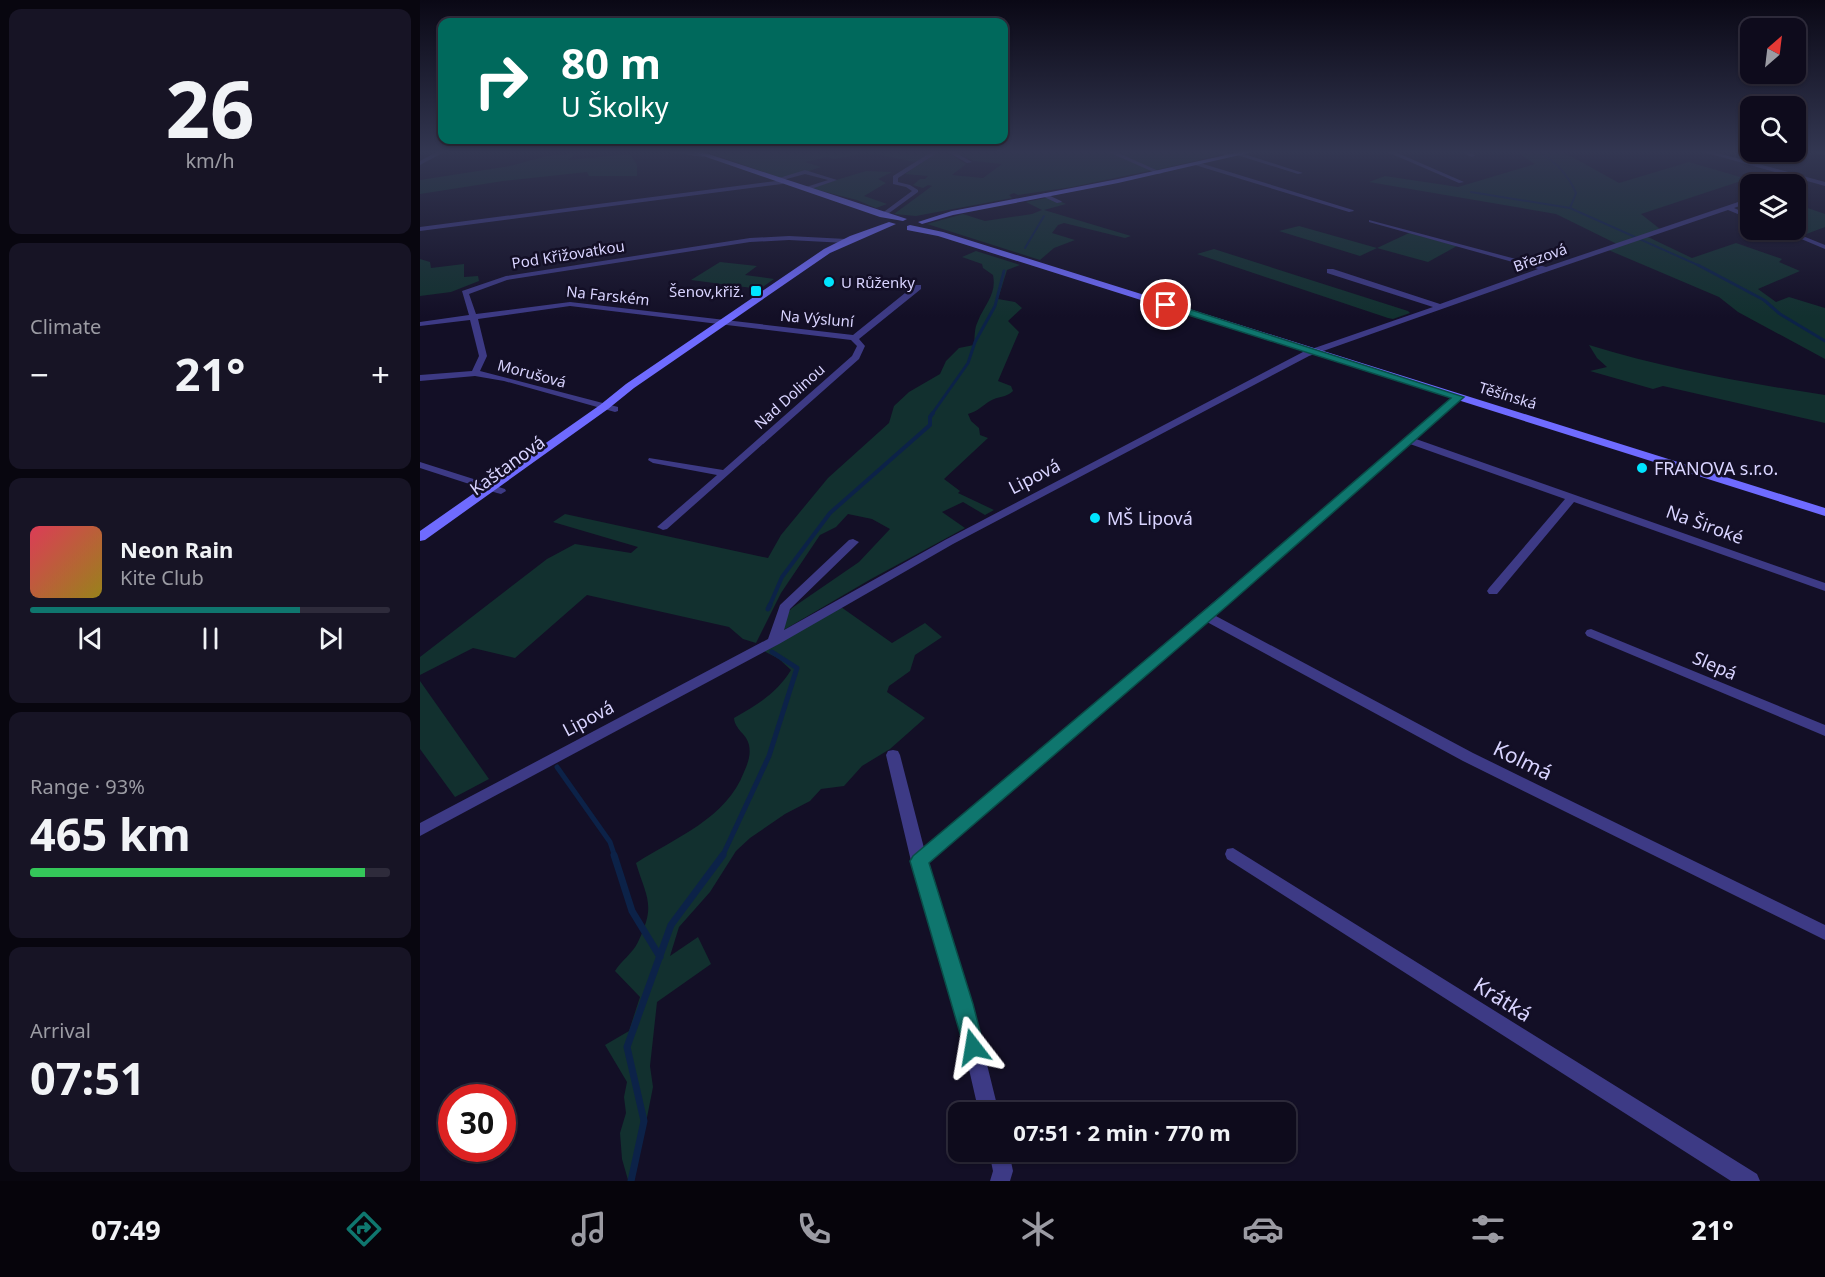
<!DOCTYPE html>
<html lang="en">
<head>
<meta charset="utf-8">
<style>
	body { margin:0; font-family:"Noto Sans",sans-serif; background:#171425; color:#f1f3f6; height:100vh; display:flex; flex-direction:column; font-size:22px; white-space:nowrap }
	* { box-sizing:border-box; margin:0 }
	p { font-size:20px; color:#9b9ba3 }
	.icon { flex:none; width:33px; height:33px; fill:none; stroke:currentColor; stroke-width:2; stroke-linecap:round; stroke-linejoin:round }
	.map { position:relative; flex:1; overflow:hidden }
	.details { display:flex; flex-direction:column; gap:9px; padding:9px; background:#08060f; width:420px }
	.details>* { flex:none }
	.hud { position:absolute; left:18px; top:18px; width:570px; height:126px; border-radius:12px; box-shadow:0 2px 4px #0004,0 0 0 2px #2e2b3b; background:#00695c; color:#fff; overflow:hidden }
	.needle { width:39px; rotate:28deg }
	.buttons { position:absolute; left:1320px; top:18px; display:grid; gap:12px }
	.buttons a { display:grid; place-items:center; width:66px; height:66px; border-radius:12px; background:#0e0b1c; box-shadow:0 2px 4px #0004,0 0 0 2px #2e2b3b; font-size:30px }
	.speed { position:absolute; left:18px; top:1084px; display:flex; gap:12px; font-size:30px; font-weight:700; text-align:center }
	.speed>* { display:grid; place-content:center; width:78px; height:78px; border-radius:50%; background:#0e0b1c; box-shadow:0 2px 4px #0004,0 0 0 2px #2e2b3b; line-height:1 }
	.speed .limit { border:9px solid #d22; background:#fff; color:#111 }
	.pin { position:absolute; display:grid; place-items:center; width:51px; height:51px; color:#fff; margin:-26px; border:3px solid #fff; border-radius:50%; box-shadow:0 2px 6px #0007 }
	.me { position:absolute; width:66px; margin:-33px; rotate:346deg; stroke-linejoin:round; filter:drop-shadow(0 0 4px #0008) }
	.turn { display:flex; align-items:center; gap:21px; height:126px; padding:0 24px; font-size:27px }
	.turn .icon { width:78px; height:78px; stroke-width:2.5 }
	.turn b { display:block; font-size:42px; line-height:51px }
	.big { font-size:45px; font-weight:700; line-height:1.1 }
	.details .tile { flex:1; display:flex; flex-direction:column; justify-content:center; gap:9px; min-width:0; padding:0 21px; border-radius:12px; background:#171425 }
	.details .dial { align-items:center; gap:0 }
	.dial b { font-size:78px; line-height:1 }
	.song { display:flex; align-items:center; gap:18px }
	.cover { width:72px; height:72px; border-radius:9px; background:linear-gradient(135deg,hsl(350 70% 55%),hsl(50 70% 35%)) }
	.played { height:6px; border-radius:3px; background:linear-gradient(90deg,#0f766e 75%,#2e2b3b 75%) }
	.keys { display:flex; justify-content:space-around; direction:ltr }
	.heat { display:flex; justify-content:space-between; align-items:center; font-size:33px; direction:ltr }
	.charge { height:9px; border-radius:4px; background:linear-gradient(90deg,#34c759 93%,#2e2b3b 0) }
	.trip { position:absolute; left:528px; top:1102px; width:348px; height:60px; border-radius:12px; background:#0e0b1c; box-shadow:0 2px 4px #0004,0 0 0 2px #2e2b3b; font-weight:700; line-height:60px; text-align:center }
	.tabs { display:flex; height:96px; justify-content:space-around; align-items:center; background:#06040b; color:#9b9ba3 }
	.tabs .icon { width:42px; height:42px }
	.tabs .on { color:#0f766e }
	.tabs b { font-size:27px; color:#f1f3f6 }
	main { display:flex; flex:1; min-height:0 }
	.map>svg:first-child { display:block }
	.green { fill:#12302f }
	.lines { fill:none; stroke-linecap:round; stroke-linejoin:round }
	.stream-far4 { stroke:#0c2248; stroke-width:2 }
	.stream-far3 { stroke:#0c2248; stroke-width:3 }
	.stream-far2 { stroke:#0c2248; stroke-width:4 }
	.stream-far1 { stroke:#0c2248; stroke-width:5 }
	.stream { stroke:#0c2248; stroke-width:7 }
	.street { fill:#3d3a85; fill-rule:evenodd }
	.secondary { fill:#6f6bff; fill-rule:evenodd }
	.route { fill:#0f766e; stroke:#0a4d48; stroke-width:1.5 }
	.poi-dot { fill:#00e5ff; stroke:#130f26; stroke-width:2 }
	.labels { text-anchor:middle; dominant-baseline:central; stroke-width:5; stroke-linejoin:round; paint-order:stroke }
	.far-street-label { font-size:15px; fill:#d9d4ff; stroke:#130f26 }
	.far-poi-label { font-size:15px; fill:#d9d4ff; stroke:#130f26; text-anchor:start }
	.street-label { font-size:18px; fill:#d9d4ff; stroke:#130f26 }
	.poi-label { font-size:18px; fill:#d9d4ff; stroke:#130f26; text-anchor:start }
	.near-street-label { font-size:21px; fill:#d9d4ff; stroke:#130f26 }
</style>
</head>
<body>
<main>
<section class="details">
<div class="tile dial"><b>26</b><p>km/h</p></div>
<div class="tile"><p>Climate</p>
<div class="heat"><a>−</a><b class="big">21°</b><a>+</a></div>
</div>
<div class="tile">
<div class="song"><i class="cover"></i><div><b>Neon Rain</b><p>Kite Club</p></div></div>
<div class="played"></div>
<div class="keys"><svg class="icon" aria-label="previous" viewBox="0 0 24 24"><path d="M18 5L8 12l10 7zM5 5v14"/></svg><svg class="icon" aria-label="pause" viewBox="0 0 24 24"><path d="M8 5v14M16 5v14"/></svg><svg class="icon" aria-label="next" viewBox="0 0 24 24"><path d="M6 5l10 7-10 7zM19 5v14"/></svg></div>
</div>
<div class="tile"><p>Range · 93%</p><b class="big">465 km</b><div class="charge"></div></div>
<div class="tile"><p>Arrival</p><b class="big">07:51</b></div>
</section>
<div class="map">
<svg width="1405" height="1181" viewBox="0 0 1405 1181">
	<rect width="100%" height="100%" fill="#130f26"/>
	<path class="green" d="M284,151l104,2 12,-2h113l-18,11 -49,-10 -20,5 -12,2 -7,-2 -22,5 16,5 -37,12z
		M531,151h156l46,19 -81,17 -54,8 -4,-2 -5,2 3,3 -96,18 -22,-2 38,-28 -4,-1 -5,3 -10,-3 7,-6h5l3,-3 -23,-2 30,-20 12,-2 19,12 -14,11 31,3 19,-14 -28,-3z
		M692,151h105l7,3 -68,16z
		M1095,151h54l-4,2 54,30 70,-21 58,17 -106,35 19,15 -43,15 -61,-30 -187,-32 16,-6 73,11 77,-23z
		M156,153l-8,7 62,-6 7,11v11h-48l-2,-4 -84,9 -83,13v-14l90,-14 37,-10z
		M446,171l26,1 -14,7 8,4 -22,13 23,8 -11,4 -19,-8 -47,-12z
		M631,197l15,7 -22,6 87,26 -6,2 -61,-15 -6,2 -6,8 23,7 -21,8 -14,12 -113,-36 36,-10 22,7 47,-7 10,-4 -16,-8z
		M1376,204l29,10v13l-24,9 -15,-6h10z
		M879,226l78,22 32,-15 48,13 -29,16 -51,-14 -17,8 -81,-25z
		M1228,237l44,21 44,-15 46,16 -3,3 21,9 -42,18 18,13 13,-5 36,11v51l-87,-47 -19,-15 -113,-48z
		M794,249l194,62 2,2 -17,6 -5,-1 -191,-64z
		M556,251l44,14 -13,5 -9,29 17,3 7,6 -14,13 11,11 -21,49 13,5 2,5c-7,7 -15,5 -23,10 -8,5 -12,10 -22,13l3,7 8,7 1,7 8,3 -44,41 16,12 -2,2 36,17 -9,5 -22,-13 -21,10 23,16 -94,51 -89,52 3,-16 7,-7 67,-46 31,-33 -18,-10 -24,-5 -12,13 -16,8 -39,58 -25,50 -13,-4 -14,-12 -142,-32 -72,63 -42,-10 -53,27v-18l127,-98 28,-15 56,9 7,-6 -85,-25 12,-8 203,44 13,-23 47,-57 61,-55 5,-17 15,-14 31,-18 6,-13 13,-13 15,-3c1,-9 0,-16 4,-24 7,-17 19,-27 15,-46l-10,-7 -1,-4 -20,-7z
		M0,259l10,3 1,6 33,-4v13l14,-1 1,5 -28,11 -31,4z
		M300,262l37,4 -12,9 29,4 -14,10 -69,-9z
		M1169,345c78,24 156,38 236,50v28l-162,-37 -10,3 -63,-18 17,-4 -10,-9z
		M421,607l51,36 33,-20 17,14 -27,18 -5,16 -21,15 -2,6 38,26 -35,31 -28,17 -18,20 -23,3 -11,12 -25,13 -35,24 -14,13 -26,41 -31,35 -9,29 28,-19 13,27 -54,38 -7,64 3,21 -17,86 -8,7 -6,-21 -2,-26 6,-20 -2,-16 3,-15 -22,-37 24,-14 11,-34 -25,-26c6,-10 18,-18 23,-29 18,-37 9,-43 -2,-79 39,-25 91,-45 108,-91 4,-9 7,-17 5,-27 -2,-11 -14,-15 -15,-27 24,-14 42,-24 57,-48l-12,-11 -17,-9z
		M0,681l69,98 -34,18 -35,-48z"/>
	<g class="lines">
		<path class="stream-far4" d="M1117,151c18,10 31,23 39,42l-6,15 130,58
			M1051,192l99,16
			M605,248l19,-32"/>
		<path class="stream-far3" d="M1278,265l66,35 16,14 45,27
			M512,414l36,-51 7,-21 20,-36 9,-35"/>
		<path class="stream-far2" d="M349,607l13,-30 48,-64 100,-88v-8l3,-4"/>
		<path class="stream-far1" d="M348,609l2,-4
			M137,767l53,75 5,15
			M302,857l47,-101 28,-88 -25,-16"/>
		<path class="stream" d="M194,855l18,56 28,46
			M211,1181l13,-60 -17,-74 44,-122 52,-70"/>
		<path class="street" d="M18,151h8l-26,14v-4z
			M243,151h20l23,4 -3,2z
			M513,151h7l-42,27v4l12,3 8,5v2l-33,24h-4v-2l31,-23 -6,-4 -13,-3v-8z
			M526,151h7l19,11 -5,1z
			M686,151h8l49,22 -5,1z
			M796,151h8l10,5 -5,1z
			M965,151h8l71,31 -5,1z
			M1039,151h8l8,4 -3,2z
			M1280,151h10l115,31v4z
			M1394,151h11v4l-10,-3z
			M817,153h4l62,20 -5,1 -61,-19z
			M777,162l156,48 1,1 -5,1 -154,-47z
			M385,170l32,10 -32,11 -2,-3 25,-8 -23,-6 -22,6 2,2 -3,2 -362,47v-4l356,-46v-2z
			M624,193l17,8 1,1 -5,1 -15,-7z
			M1330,198v4l-16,6 16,7v4l-22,-9 -179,61 -240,85 -356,188 -174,100 -359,192v-13l348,-184 12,-34 69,-65 4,-1 6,3 -69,67 -6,21 161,-90 358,-188 130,-45 -106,-34v-4h6l107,35 98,-35 -169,-47v-2l177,47z
			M1360,230h8l37,15v4z
			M369,236l57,3 3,2 -3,2 -57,-3 -39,2 -243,38 -38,14 7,20 94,-12 283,33 62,-50h6v4l-62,50 6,7 -6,13 -192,170 -4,1 -6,-3 60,-52 -64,-12 -5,-3 1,-2 74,12 129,-114 5,-10 -6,-6 -281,-34 -92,13 9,37 -7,15 138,36v4l-3,1 -111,-31 -29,-5 -55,5v-6l52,-4 7,-15 -9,-36 -50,6v-4l49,-7 -7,-24 44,-15 244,-38z
			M1038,394l5,3 -2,2 -45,40 409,144v8l-251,-89 -77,92h-8l-2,-3 2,-3 76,-89 -155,-55 -196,171 259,138 352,172v15l-362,-179 -256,-139 -279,241 44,141 27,109h-20l-25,-109 -43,-143 -25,-106 2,-4 5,-1 5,1 2,4 24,93z
			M0,462l85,27 1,2 -5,3 -4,-1 -77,-25z
			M1171,629l234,96v11l-238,-100 -2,-3 2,-3z
			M813,848l524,326 3,7h-29l-504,-322 -2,-5 2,-5z
			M569,1152h20l4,19 -3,10h-20l3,-10z"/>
		<path class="secondary" d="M269,151h10l208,68 -4,2 -23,-4z
			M824,151h13l-139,32 -165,32 -31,9 -4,-2 34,-11 166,-32z
			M469,222l7,2 -66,29 -196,135 -26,21 -183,131 -5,1v-10l180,-126 26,-21 198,-135 26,-13z
			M490,225l33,7 882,276v8l-887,-280 -31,-6v-4z"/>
	</g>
	<linearGradient id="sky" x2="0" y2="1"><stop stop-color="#0a0815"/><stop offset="0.48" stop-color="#333752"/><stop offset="1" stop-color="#333752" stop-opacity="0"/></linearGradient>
	<rect width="1405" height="317" fill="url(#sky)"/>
	<path class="route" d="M746,302l298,95 -236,208 -299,258 44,141 11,43 -3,7 -8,3 -7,-3 -56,-193 3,-5 306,-258 232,-200 -288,-91 -2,-2z"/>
	<g class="poi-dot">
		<circle cx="409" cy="282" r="6"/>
		<rect x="330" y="285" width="12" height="12" rx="3"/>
		<circle cx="1222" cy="468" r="6"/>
		<circle cx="675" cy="518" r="6"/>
	</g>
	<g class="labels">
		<g class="far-street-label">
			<text transform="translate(148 254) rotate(-9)">Pod Křižovatkou</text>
			<text transform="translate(1120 257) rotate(-20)">Březová</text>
			<text transform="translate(188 295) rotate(6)">Na Farském</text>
			<text transform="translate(397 318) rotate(5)">Na Výsluní</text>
			<text transform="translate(112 373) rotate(15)">Morušová</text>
			<text transform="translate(1088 395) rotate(17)">Těšínská</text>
			<text transform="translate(369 396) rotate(-42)">Nad Dolinou</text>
		</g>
		<g class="far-poi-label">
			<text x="421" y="282">U Růženky</text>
			<text x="324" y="291" text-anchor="end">Šenov,křiž.</text>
		</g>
		<g class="street-label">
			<text transform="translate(87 465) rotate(-36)">Kaštanová</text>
			<text transform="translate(614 476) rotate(-27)">Lipová</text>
			<text transform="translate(1285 524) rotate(20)">Na Široké</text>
			<text transform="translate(1295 665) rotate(23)">Slepá</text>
			<text transform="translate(168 718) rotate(-28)">Lipová</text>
		</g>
		<g class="poi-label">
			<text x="1234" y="468">FRANOVA s.r.o.</text>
			<text x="687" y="518">MŠ Lipová</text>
		</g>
		<g class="near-street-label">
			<text transform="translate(1103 760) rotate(26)">Kolmá</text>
			<text transform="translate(1083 999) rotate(32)">Krátká</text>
		</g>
	</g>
</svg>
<div class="buttons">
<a><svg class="needle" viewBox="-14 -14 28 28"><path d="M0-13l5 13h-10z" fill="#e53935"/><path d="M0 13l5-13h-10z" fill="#9b9ba3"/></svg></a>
<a><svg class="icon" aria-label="search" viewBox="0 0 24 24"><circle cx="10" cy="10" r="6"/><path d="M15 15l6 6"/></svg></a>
<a><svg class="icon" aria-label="layers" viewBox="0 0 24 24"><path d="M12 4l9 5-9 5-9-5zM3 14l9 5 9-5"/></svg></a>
</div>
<div class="speed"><div class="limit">30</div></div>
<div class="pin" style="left:746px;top:305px;background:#d93025"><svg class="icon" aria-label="arrive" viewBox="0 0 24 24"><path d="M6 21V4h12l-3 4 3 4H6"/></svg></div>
<svg class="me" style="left:553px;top:1047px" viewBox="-20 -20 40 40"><path d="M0-17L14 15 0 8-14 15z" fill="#0f766e" stroke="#fff" stroke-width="4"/></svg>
<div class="trip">07:51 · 2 min · 770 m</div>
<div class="hud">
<div class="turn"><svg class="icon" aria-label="right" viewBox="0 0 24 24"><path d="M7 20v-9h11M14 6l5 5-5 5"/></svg><div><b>80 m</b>U Školky</div></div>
</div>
</div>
</main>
<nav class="tabs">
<b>07:49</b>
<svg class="icon on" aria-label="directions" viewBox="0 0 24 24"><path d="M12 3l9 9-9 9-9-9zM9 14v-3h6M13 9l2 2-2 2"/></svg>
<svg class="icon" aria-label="music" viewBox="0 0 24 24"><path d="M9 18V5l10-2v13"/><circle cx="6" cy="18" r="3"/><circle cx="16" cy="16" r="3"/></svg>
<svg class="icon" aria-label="phone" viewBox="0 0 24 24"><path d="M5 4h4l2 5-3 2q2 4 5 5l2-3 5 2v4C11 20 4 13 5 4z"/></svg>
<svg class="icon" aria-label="climate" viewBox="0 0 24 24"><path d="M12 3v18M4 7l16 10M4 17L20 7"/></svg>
<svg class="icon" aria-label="car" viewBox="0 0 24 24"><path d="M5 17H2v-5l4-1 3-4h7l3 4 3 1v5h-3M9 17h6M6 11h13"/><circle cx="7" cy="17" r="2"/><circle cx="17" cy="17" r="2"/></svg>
<svg class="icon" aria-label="filters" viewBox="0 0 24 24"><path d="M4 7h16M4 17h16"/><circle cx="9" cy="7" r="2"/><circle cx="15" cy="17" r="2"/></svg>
<b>21°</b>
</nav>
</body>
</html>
